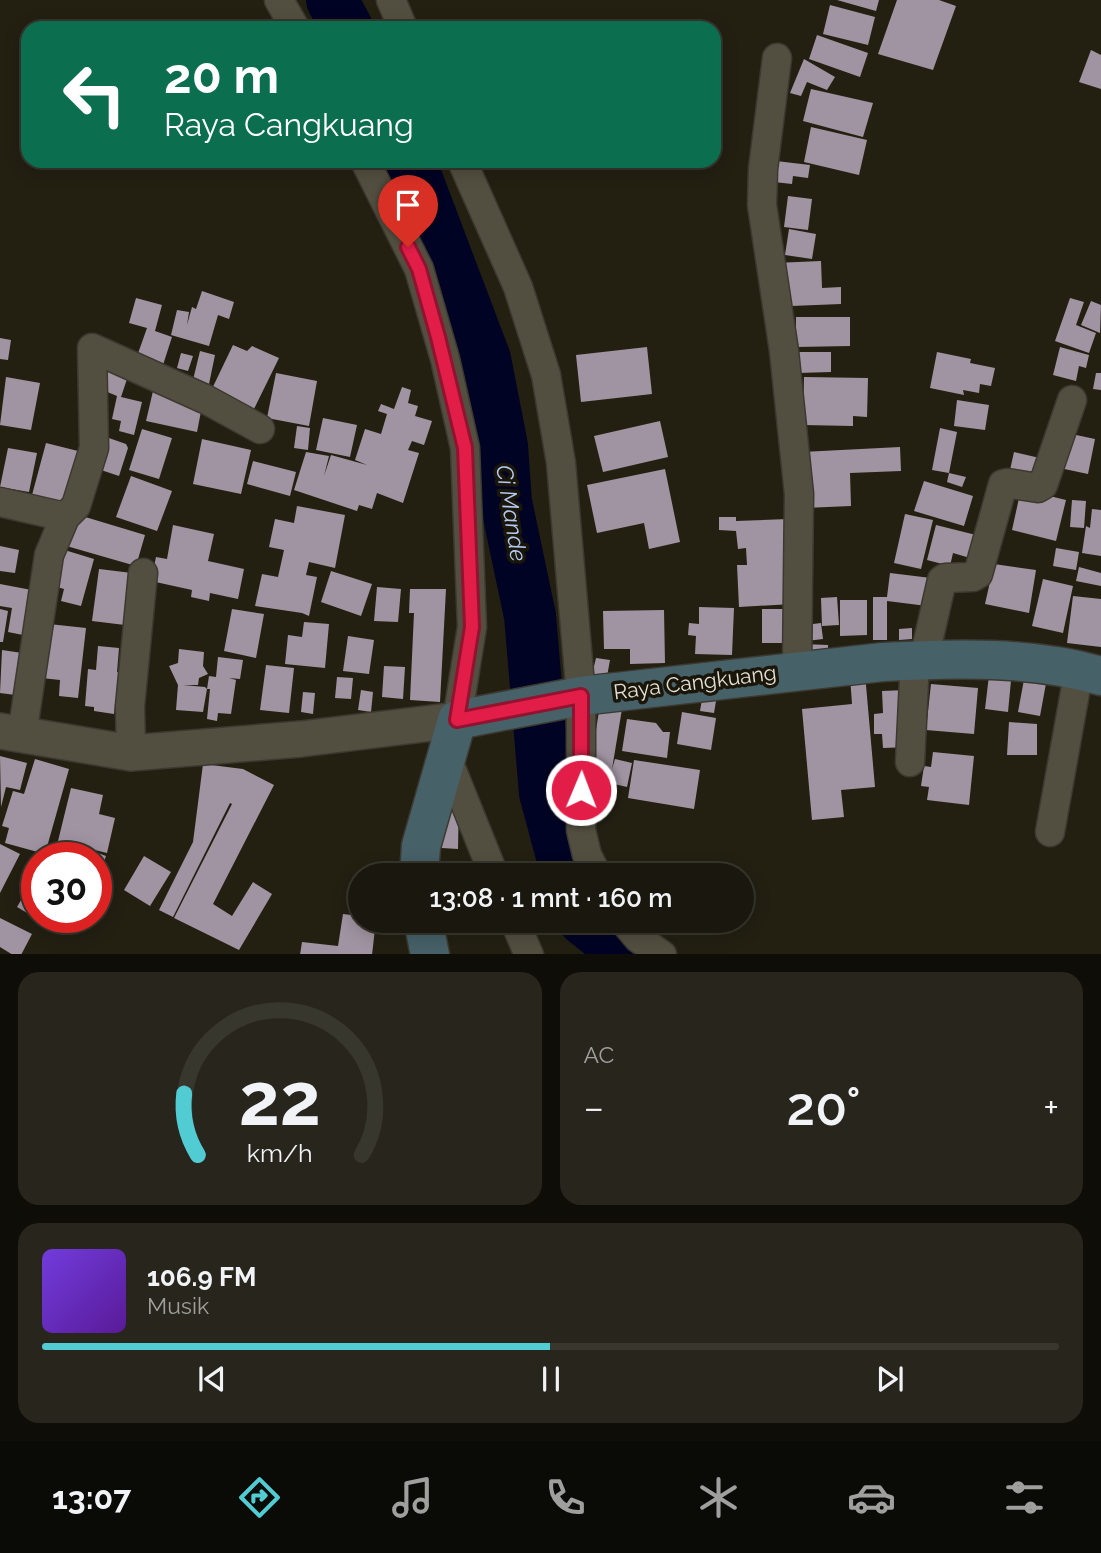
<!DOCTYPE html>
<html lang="id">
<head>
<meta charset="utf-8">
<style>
	body { margin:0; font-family:Raleway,sans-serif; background:#27251c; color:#f1f3f6; height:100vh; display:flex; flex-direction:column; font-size:26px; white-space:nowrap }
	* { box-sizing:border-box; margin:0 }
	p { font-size:23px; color:#9fa09e }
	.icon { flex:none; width:38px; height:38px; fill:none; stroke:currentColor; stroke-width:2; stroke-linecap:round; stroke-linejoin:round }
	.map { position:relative; height:954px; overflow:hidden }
	.drawer { display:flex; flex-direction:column; gap:18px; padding:18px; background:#0e0d08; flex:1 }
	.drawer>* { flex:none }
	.guide { position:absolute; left:21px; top:21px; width:700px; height:147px; border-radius:21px; box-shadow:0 4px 18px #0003,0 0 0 2px #38372e; background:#0b6e4f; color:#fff; overflow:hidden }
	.speed { position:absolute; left:21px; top:842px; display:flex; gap:14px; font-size:35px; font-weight:700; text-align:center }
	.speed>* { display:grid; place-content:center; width:91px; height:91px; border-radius:50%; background:#1a180e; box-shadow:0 4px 18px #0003,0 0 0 2px #38372e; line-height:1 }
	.speed .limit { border:10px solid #d22; background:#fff; color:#111 }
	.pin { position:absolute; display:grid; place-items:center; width:60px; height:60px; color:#fff; margin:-72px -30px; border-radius:50% 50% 50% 0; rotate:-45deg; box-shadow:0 0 7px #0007 }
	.pin .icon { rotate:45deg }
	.me { position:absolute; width:77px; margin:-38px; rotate:1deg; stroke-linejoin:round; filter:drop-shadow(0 0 5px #0008) }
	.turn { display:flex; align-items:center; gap:24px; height:147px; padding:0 28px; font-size:32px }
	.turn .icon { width:91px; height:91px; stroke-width:2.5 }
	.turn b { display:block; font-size:49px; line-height:60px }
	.big { font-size:52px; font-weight:600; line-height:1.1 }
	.drawer .widget { flex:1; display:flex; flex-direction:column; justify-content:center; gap:10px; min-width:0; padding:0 24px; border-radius:21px; background:#27251c }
	.drawer .dial { align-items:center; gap:0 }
	.dial svg { height:182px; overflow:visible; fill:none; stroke:#38372e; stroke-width:7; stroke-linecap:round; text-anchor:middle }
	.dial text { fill:#f1f3f6; stroke:none }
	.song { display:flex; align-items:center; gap:21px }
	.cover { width:84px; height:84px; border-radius:10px; background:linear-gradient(135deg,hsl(260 70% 55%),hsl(270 70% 35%)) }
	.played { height:7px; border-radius:4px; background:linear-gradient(90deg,#51ccd3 50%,#38372e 50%) }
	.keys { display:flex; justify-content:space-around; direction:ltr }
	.heat { display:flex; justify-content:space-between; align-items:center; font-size:38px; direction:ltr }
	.drawer .tiles { flex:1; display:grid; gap:18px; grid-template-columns:1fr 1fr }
	.widget:last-child { grid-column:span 2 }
	.trip { position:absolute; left:348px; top:863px; width:406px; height:70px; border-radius:35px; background:#1a180e; box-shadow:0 4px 18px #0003,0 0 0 2px #38372e; font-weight:600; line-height:70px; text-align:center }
	.menu { display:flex; height:112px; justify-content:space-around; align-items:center; background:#0a0a06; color:#9fa09e }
	.menu .icon { width:49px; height:49px }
	.menu .on { color:#51ccd3 }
	.menu b { font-size:32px; color:#f1f3f6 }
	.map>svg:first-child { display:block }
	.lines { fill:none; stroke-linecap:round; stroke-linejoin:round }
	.river { stroke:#000324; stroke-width:52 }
	.building { fill:#a194a2 }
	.minor-casing { stroke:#3c3931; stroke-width:31 }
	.tertiary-casing { stroke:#3c3931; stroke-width:38 }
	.secondary-casing { stroke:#3c3931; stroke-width:41 }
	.minor { stroke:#534f40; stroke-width:28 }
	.tertiary { stroke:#534f40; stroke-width:35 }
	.secondary { stroke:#476169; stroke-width:38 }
	.route-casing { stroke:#92132f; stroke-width:18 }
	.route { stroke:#e11d48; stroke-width:12 }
	.labels { text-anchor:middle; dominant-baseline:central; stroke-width:7; stroke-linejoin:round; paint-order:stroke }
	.street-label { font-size:21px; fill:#e4e1d9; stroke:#1a1609 }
	.water-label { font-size:23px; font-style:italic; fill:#b3caf2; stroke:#1a1609 }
</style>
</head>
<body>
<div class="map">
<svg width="1101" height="955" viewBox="0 0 1101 955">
	<rect width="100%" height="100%" fill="#232012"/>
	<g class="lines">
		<path class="river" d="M332,0l15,28
			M410,161l75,198 17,87 4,56 24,114 15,177 22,82
			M584,920l44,35"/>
	</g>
	<path class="building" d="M837,0h42l-3,11z
		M897,0h42l17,6 -23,64 -55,-16z
		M830,5l45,12 -7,28 -45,-11z
		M817,35l51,18 -8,24 -51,-18z
		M1091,50l10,5v34l-22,-7z
		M804,59l31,18 -8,13 -20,-8 -6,14 -11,-3z
		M811,89l62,14 -10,34 -60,-16z
		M811,127l56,13 -8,35 -55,-13z
		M776,161l34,4 -2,13 -15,-2 -1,8 -18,-2z
		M788,196l24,3 -4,31 -24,-3z
		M789,229l27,5 -4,25 -27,-4z
		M821,261l1,27 19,-1v17l-50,2v-10l-15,1 -1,-34z
		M202,291l32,11 -5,17 -11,-4 -9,31 -38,-11 6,-25 12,2 -2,13 5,-18 4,2z
		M136,298l26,7 -7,26 17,6 -10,31 -26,-9 11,-31 -18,-5z
		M1070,298l14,4 -8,23 20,8 -7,20 -34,-12z
		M1091,301l10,4 -1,28 -19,-8z
		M796,317h54v29l-54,1z
		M0,338l11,2 -3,20 -8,-1z
		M233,345l14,6 5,-5 27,12 -28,57 -42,-20z
		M647,347l5,47 -71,8 -5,-47z
		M1060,347l29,8 -3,13 -7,-2 -3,15 -23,-6z
		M200,351l15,4 -6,29 -16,-4z
		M798,352h33v20l-33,1z
		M937,352l34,7 -1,4 25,5 -4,18 -11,-2 -1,9 -16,-3 1,5 -34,-7z
		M181,353l12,3 -5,15 -11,-3z
		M103,358l28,9 -10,30 21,5 -8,33 -15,-4 2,-10 -9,-2 5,-23 -24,-10z
		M276,373l41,8 -8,45 -42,-8z
		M1096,373h5v17l-8,-1z
		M6,377l34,6 -9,47 -31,-5z
		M804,377l64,1 -1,39 -14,-1v10l-50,-1z
		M402,387l9,3 -3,13 10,3 -3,10 17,5 -8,24 -12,-4 -4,9 11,3 -16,50 -26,-10 -5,16 -13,-4 -2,6 -63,-21 12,-38 23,4 -5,20 7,-21 36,10 -12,-5 10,-31 16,5 6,-20 -9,-3 3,-7 13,5z
		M153,391l50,10 -6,31 -51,-11z
		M957,400l32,5 -4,25 -31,-4z
		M323,418l34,7 -7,32 -34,-7z
		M660,421l8,36 -65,15 -9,-36z
		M297,426l13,2 -2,22 -14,-2z
		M940,428l17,4 -8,41 17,4 -4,10 -15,-5 2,-9 -17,-3z
		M142,429l30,9 -13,41 -30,-9z
		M1062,432l33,7 -7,35 -33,-7z
		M106,437l20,7 2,4 -9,28 -24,-8z
		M202,439l49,11 -10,44 -48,-10z
		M46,443l40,10 -14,53 -40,-11z
		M900,447l1,24 -51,2 1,33 -47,2 -2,-56z
		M8,448l29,5 -8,39 -29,-5z
		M1014,452l30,7 -1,19 -33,-8z
		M253,461l43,11 -6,24 -43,-12z
		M665,469l15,73 -31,7 -5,-26 -47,10 -10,-48z
		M131,476l41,15 -15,40 -41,-14z
		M924,481l49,15 -9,30 -50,-15z
		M1021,489l45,11 -10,41 -44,-11z
		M1072,500l14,1 -2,27 -14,-1z
		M297,506l48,9 -10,53 -26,-6 -3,13 11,2 -8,39 -7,-3 -47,-7 7,-32 16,3 6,-27 -15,-3 6,-28 19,4z
		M1092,509l9,1v46l-19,-3 4,-27 4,2z
		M72,513l73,22 -9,31 -73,-21z
		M905,514l28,6 -12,49 -27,-6z
		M719,517h17v4l52,-2 4,85 -53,3 -2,-42h10l-1,-17 -8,1 -2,-18 -17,-1z
		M173,525l41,9 -6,27 36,8 -6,30 -28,-6 -1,8 -18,-4 1,-7 -41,-9 5,-24 11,2z
		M936,525l40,10 -6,23 -17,-5 -3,13 -23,-6z
		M0,546l19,4 -4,23 -15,-2z
		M58,548l36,11 -13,47 -20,-5 3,-12 -17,-5z
		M1056,548l23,4 -3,18 -23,-4z
		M994,564l42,6 -7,43 -44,-9z
		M1079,567l22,6v13l-25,-5z
		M99,569l33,4 -7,52 -33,-4z
		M331,571l41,13 -11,32 -40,-14z
		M890,573l41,5 -4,28 -40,-5v39h-14v-43h14z
		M1043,579l30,7 -10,47 -31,-7z
		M0,584l42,8 -9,45 -25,-5 4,-24 -12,-2z
		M377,587l24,2 -3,33 -24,-1z
		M410,589h36l-6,113 -30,-2 4,-87h-5z
		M1073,596l28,3v48l-34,-4z
		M837,597l2,28 -17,1 -1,-28z
		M840,600h27v35l-27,1z
		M699,607l35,1 -2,47 -37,-1 1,-18 -8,-1 1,-12 10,1z
		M0,609l8,2 -5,31h-3z
		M232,609l32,5 -8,44 -32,-7z
		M762,609h28v34h-28z
		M664,610l1,53 -35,1v-15h-26l-1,-38z
		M304,622l25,2 -4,44 -40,-4 3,-29 14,2z
		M821,623l2,16 -17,2 -1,-16z
		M49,624l37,4 -8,70 -19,-2 1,-16 -27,-3z
		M912,628v11l-13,1v-11z
		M348,636l26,4 -5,34 -26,-3z
		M802,644l26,1v7l-27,-1z
		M98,646l21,2 -2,24 13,1 -3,32 -12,-1 -1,10 -20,-3v-4l-9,-1 3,-37 8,1z
		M179,649l25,3 -1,14 5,8 -9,4 -1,7h-15l22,2 2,2 2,-13 7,1 2,-20 25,3 -3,19 -11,-1 7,2 -5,34 -13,-1 -1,8 -10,-2 3,-30h-3l-4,23 -27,-2 2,-25 -9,-19 9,-3z
		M2,650l27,4 -6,42 -23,-3z
		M596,658l14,2 -4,22 -15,-3z
		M266,665l28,3 -5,45 -29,-3z
		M384,666l21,1 -2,32 -21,-2z
		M990,667l22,3 -4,42 -23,-3z
		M865,674l10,113 -34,3 3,27 -32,3 -10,-111 50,-5 -2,-28z
		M1025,674l22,4 -7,38 -22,-4z
		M337,677l16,1 -2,21 -16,-1z
		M931,684l47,4 -4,46 -48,-4z
		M361,690l12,2 -2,20 -13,-2z
		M906,690l4,57 -27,1 -1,-14h-8v-20l9,-1 -1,-22z
		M303,692l12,1 -2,21 -12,-2z
		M703,693l14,2 -3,18 -14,-2z
		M600,705l22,4 -10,60 3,-10 17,4 -5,24 -17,-4 2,-11 -22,-4z
		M682,712l34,6 -5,32 -34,-6z
		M627,719l29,4 7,9h7l-3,26 -45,-7z
		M1009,722l28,2v31h-30z
		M933,752l41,4 -5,49 -42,-5 2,-13 -8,-1 3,-20 7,1z
		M0,756l27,7 -7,27 -14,-3 -5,20z
		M35,759l34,10 -24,85 -40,-11 4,-15 -7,-2 11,-35 11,3z
		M634,760l66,10 -6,39 -66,-11z
		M203,764l40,5 31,16 -61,119 19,12 21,-34 19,12 -33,56 -65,-32 58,-114 -2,-1 -57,114 -14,-7 34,-68z
		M71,788l32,7 -4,19 16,4 -8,35 -28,-7 27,10 -9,25 -1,-23h-30l5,-14 -13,-3z
		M443,795l16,1 -1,53 -16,-1z
		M0,844l20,10 -20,39z
		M144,856l27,16 -21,34 -26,-16z
		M448,863l18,12h-26z
		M35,876l2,41h27l-8,13 -39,-23z
		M343,914l17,2v4h16l-4,35h-72l2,-13 36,4z
		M0,918l32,16 -11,21h-8l-13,-8z"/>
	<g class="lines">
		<defs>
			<path id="minor" d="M279,0l16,28
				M391,0l12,28
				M777,58l-14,111 -1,36 22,146 15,143 -2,176
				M365,161l54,108 26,90 20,89 7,179 -15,93
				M462,161l56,126 28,88 15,88 20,233v134l6,25 10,20
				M0,502l65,15
				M924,659l18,-79 3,-2 28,-1 5,-3 25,-90 4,-1 31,5 5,-3 29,-85
				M22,735l27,-180 16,-38 11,-11 18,-58 -2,-100 113,51 55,30
				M131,753l-1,-47 13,-133
				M447,758l47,117
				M910,762l5,-102
				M1050,832l29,-162
				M514,920l15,35
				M623,920l15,18 24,17"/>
			<path id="tertiary" d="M0,731l131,22 170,-14 156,-19"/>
			<path id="secondary" d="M419,875l2,-29 36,-126 124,-24 302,-34c69,-4 151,-6 218,14
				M423,920l7,35"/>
		</defs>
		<use href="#minor" class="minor-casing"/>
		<use href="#tertiary" class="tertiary-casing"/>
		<use href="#secondary" class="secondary-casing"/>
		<use href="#minor" class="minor"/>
		<use href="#tertiary" class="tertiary"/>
		<use href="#secondary" class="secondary"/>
	</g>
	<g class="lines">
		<defs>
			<path id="route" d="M408,247l11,22 19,68 27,111 7,179 -15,93 124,-24v94"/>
		</defs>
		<use href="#route" class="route-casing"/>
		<use href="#route" class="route"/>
	</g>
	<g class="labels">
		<g class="street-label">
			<text transform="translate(695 682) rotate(-7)">Raya Cangkuang</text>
		</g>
		<g class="water-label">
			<text transform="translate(512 513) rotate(81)">Ci Mande</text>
		</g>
	</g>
</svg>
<div class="speed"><div class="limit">30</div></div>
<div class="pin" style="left:408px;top:247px;background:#d93025"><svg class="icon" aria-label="arrive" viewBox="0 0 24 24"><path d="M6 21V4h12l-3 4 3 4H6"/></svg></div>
<svg class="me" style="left:581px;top:790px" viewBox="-20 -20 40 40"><circle r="17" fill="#e11d48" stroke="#fff" stroke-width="3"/><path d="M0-11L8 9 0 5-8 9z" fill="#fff"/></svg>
<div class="trip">13:08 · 1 mnt · 160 m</div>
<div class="guide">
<div class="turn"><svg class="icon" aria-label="left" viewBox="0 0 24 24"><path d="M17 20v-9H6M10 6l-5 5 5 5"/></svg><div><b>20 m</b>Raya Cangkuang</div></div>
</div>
</div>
<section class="drawer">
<div class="tiles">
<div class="widget dial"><svg viewBox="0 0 100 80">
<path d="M14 69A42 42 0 1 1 86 69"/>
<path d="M14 69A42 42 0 0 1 8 42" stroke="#51ccd3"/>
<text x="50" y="56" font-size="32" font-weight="700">22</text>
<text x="50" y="72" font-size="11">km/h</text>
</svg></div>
<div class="widget"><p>AC</p>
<div class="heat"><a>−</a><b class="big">20°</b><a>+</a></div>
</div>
<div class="widget">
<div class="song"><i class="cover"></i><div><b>106.9 FM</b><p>Musik</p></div></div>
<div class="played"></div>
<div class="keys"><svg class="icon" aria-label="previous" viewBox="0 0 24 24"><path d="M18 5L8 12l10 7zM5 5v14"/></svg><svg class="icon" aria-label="pause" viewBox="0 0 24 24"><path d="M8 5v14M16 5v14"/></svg><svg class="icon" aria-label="next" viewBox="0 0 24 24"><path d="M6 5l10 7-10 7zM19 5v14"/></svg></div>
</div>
</div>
</section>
<nav class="menu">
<b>13:07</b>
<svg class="icon on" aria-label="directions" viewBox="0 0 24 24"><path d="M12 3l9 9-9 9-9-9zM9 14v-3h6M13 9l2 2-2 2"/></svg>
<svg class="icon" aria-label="music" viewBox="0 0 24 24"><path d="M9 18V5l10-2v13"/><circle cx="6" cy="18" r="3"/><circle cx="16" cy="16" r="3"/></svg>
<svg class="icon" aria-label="phone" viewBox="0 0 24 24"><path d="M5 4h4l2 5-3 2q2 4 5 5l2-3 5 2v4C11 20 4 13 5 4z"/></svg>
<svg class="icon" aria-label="climate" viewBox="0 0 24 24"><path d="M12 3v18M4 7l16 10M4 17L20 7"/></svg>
<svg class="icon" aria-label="car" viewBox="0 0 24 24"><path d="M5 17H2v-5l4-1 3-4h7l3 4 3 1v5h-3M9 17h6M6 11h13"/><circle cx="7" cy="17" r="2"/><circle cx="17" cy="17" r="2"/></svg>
<svg class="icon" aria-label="filters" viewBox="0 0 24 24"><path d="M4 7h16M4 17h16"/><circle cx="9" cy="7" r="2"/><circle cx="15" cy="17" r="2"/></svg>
</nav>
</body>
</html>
